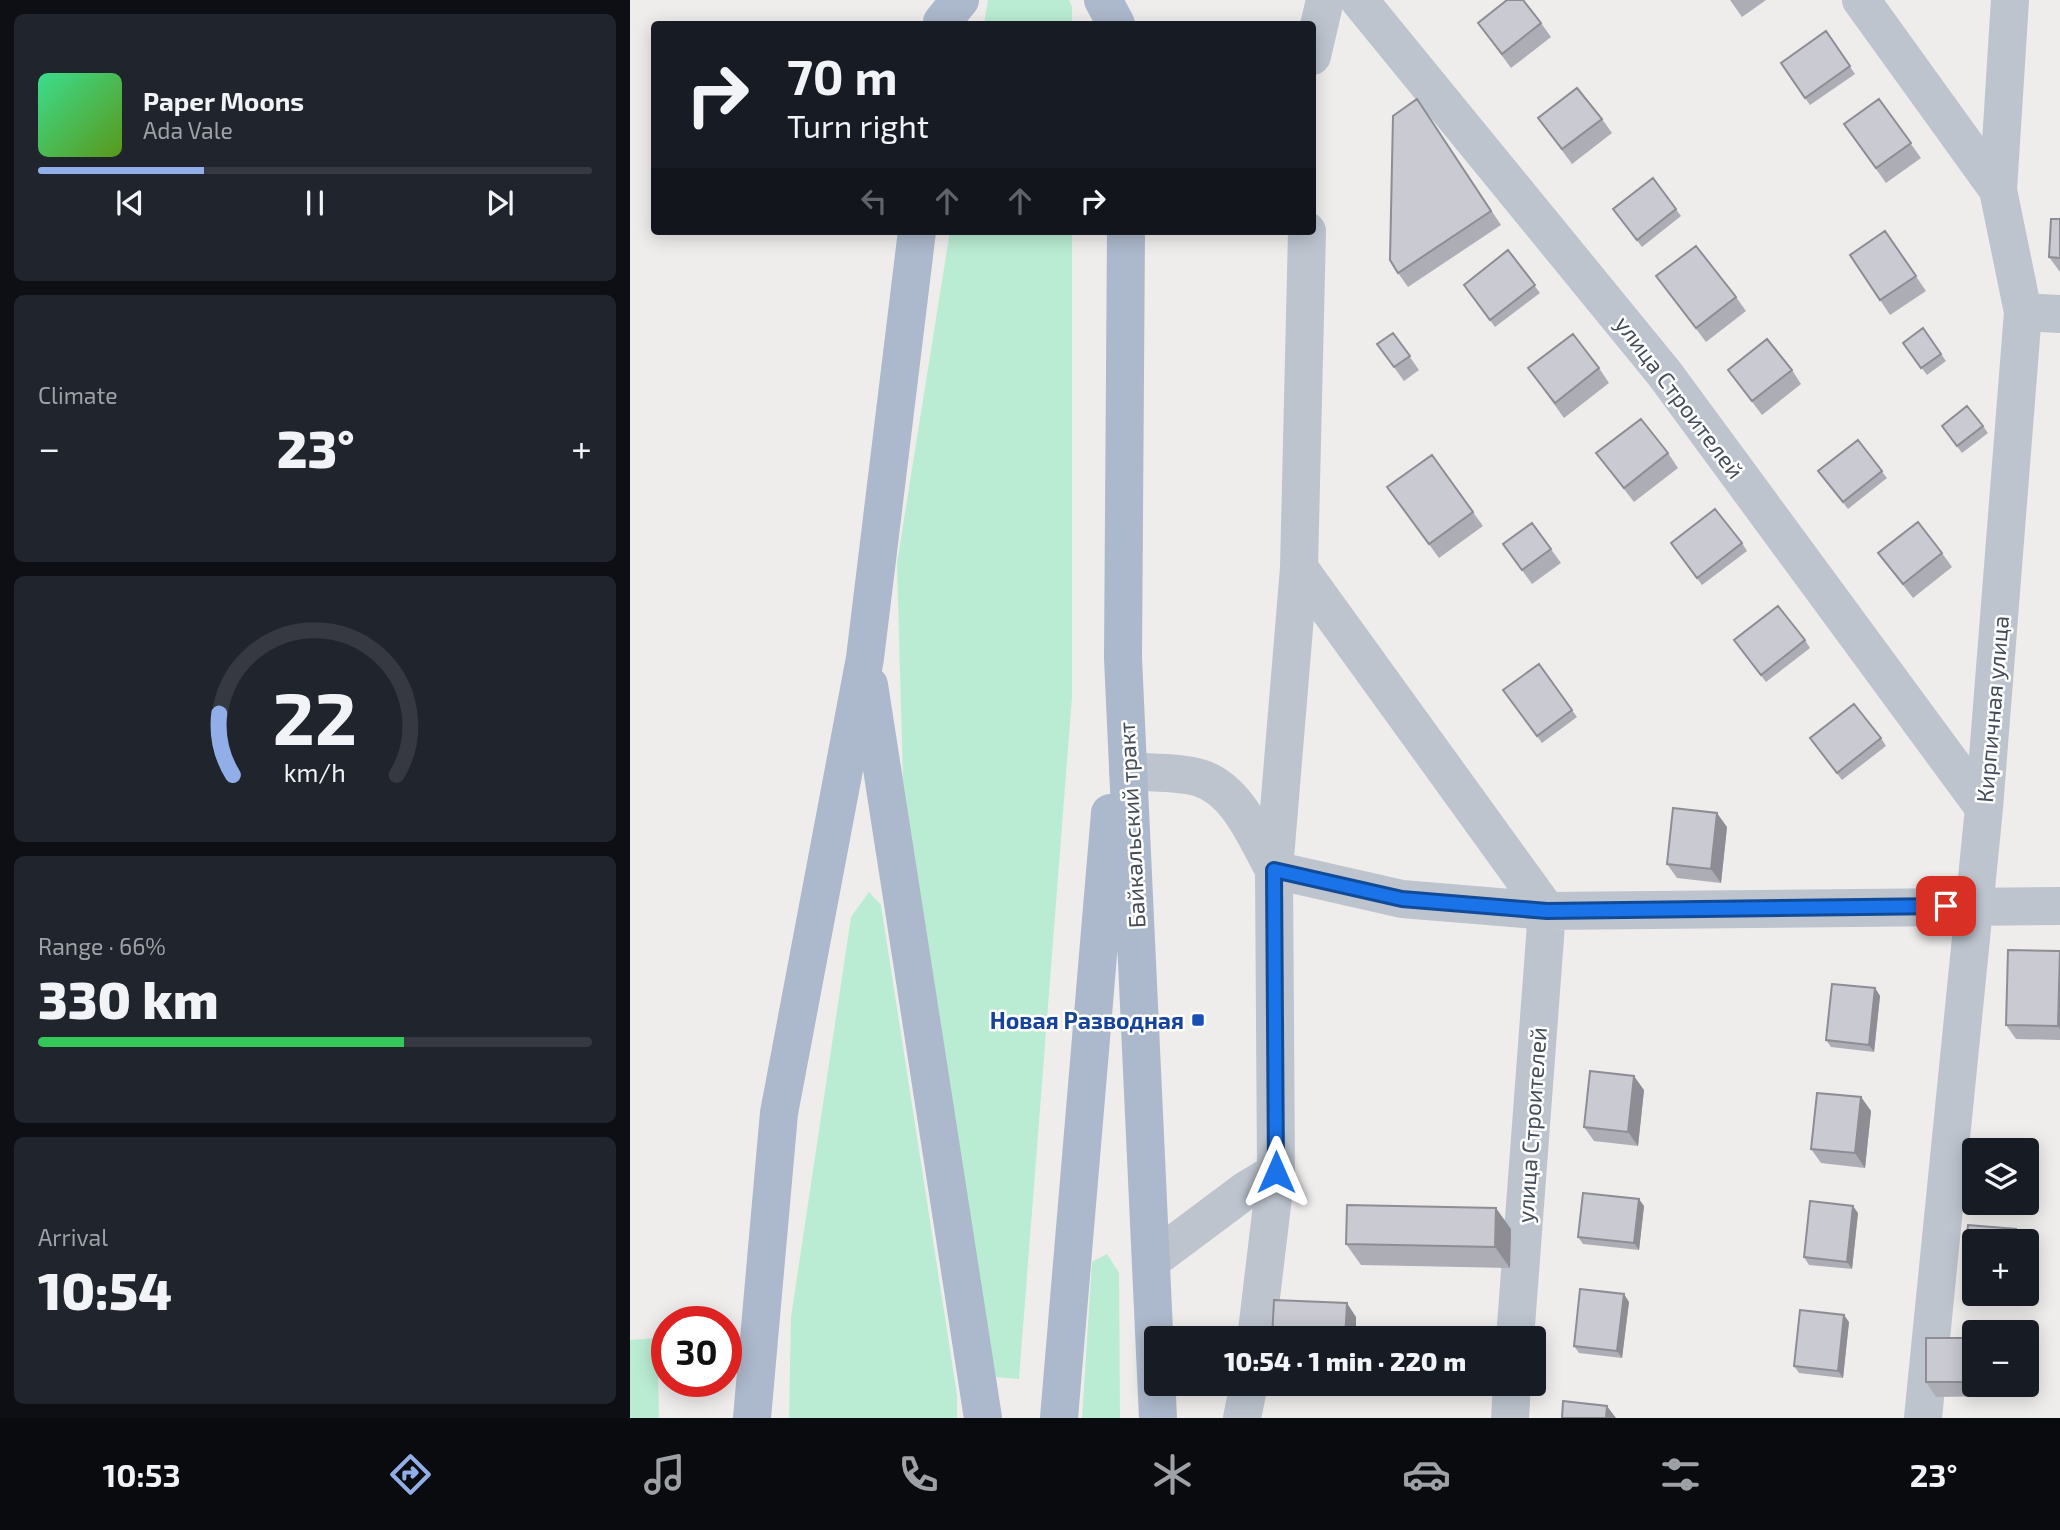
<!DOCTYPE html>
<html lang="en">
<head>
<meta charset="utf-8">
<style>
	body { margin:0; font-family:"Exo 2",sans-serif; background:#20242c; color:#f1f3f6; height:100vh; display:flex; flex-direction:column; font-size:26px; white-space:nowrap }
	* { box-sizing:border-box; margin:0 }
	p { font-size:23px; color:#9ea1a6 }
	.icon { flex:none; width:38px; height:38px; fill:none; stroke:currentColor; stroke-width:2; stroke-linecap:round; stroke-linejoin:round }
	.map { position:relative; flex:1; overflow:hidden }
	.panel { display:flex; flex-direction:column; gap:14px; padding:14px; background:#0d0f14; width:630px }
	.panel>* { flex:none }
	.top-card { position:absolute; left:21px; top:21px; width:665px; height:214px; border-radius:7px; box-shadow:0 4px 18px #0003; background:#171b24; color:#f1f3f6; overflow:hidden }
	.controls { position:absolute; left:1332px; top:1138px; display:grid; gap:14px }
	.controls a { display:grid; place-items:center; width:77px; height:77px; border-radius:7px; background:#171b24; box-shadow:0 4px 18px #0003; font-size:35px }
	.speed { position:absolute; left:21px; top:1306px; display:flex; gap:14px; font-size:35px; font-weight:700; text-align:center }
	.speed>* { display:grid; place-content:center; width:91px; height:91px; border-radius:50%; background:#171b24; box-shadow:0 4px 18px #0003; line-height:1 }
	.speed .limit { border:10px solid #d22; background:#fff; color:#111 }
	.pin { position:absolute; display:grid; place-items:center; width:60px; height:60px; color:#fff; margin:-30px; border-radius:14px; box-shadow:0 4px 10px #0006 }
	.me { position:absolute; width:77px; margin:-38px; rotate:0deg; stroke-linejoin:round; filter:drop-shadow(0 0 5px #0008) }
	.turn { display:flex; align-items:center; gap:24px; height:147px; padding:0 21px; font-size:32px }
	.turn .icon { width:91px; height:91px; stroke-width:2.5 }
	.turn b { display:block; font-size:49px; line-height:60px }
	.lanes { display:flex; align-items:center; height:66px; padding:0 21px; background:#0003; justify-content:center; gap:35px; direction:ltr }
	.lanes .off { opacity:.35 }
	.big { font-size:52px; font-weight:800; line-height:1.1 }
	.panel .widget { flex:1; display:flex; flex-direction:column; justify-content:center; gap:10px; min-width:0; padding:0 24px; border-radius:10px; background:#20242c }
	.panel .dial { align-items:center; gap:0 }
	.dial svg { height:182px; overflow:visible; fill:none; stroke:#363941; stroke-width:7; stroke-linecap:round; text-anchor:middle }
	.dial text { fill:#f1f3f6; stroke:none }
	.song { display:flex; align-items:center; gap:21px }
	.cover { width:84px; height:84px; border-radius:10px; background:linear-gradient(135deg,hsl(150 70% 55%),hsl(90 70% 35%)) }
	.played { height:7px; border-radius:4px; background:linear-gradient(90deg,#92aee8 30%,#363941 30%) }
	.keys { display:flex; justify-content:space-around; direction:ltr }
	.heat { display:flex; justify-content:space-between; align-items:center; font-size:38px; direction:ltr }
	.charge { height:10px; border-radius:5px; background:linear-gradient(90deg,#34c759 66%,#363941 0) }
	.trip { position:absolute; left:514px; top:1326px; width:402px; height:70px; border-radius:7px; background:#171b24; box-shadow:0 4px 18px #0003; font-weight:800; line-height:70px; text-align:center }
	.tabs { display:flex; height:112px; justify-content:space-around; align-items:center; background:#090b0e; color:#9ea1a6 }
	.tabs .icon { width:49px; height:49px }
	.tabs .current { color:#92aee8 }
	.tabs b { font-size:32px; color:#f1f3f6 }
	main { display:flex; flex:1; min-height:0 }
	.map>svg:first-child { display:block }
	.green { fill:#baecd3 }
	.lines { fill:none; stroke-linecap:round; stroke-linejoin:round }
	.minor { stroke:#bdc4ce; stroke-width:38 }
	.major { stroke:#acb8cb; stroke-width:38 }
	.wall { fill:#adaeb5 }
	.shaded-wall { fill:#8d8d93 }
	.building { fill:#c9cad2; stroke:#8d8d93; stroke-width:2 }
	.route-casing { stroke:#114b97; stroke-width:18 }
	.route { stroke:#1a73e8; stroke-width:12 }
	.transit-dot { fill:#1a4fb4; stroke:#fff; stroke-width:2.5 }
	.labels { text-anchor:middle; dominant-baseline:central; stroke-width:5; stroke-linejoin:round; paint-order:stroke }
	.street-label { font-size:23px; fill:#454d59; stroke:#fff }
	.transit-label { font-size:23px; font-weight:bold; fill:#164399; stroke:#fff; text-anchor:end }
</style>
</head>
<body>
<main>
<section class="panel">
<div class="widget">
<div class="song"><i class="cover"></i><div><b>Paper Moons</b><p>Ada Vale</p></div></div>
<div class="played"></div>
<div class="keys"><svg class="icon" aria-label="previous" viewBox="0 0 24 24"><path d="M18 5L8 12l10 7zM5 5v14"/></svg><svg class="icon" aria-label="pause" viewBox="0 0 24 24"><path d="M8 5v14M16 5v14"/></svg><svg class="icon" aria-label="next" viewBox="0 0 24 24"><path d="M6 5l10 7-10 7zM19 5v14"/></svg></div>
</div>
<div class="widget"><p>Climate</p>
<div class="heat"><a>−</a><b class="big">23°</b><a>+</a></div>
</div>
<div class="widget dial"><svg viewBox="0 0 100 80">
<path d="M14 69A42 42 0 1 1 86 69"/>
<path d="M14 69A42 42 0 0 1 8 42" stroke="#92aee8"/>
<text x="50" y="56" font-size="32" font-weight="700">22</text>
<text x="50" y="72" font-size="11">km/h</text>
</svg></div>
<div class="widget"><p>Range · 66%</p><b class="big">330 km</b><div class="charge"></div></div>
<div class="widget"><p>Arrival</p><b class="big">10:54</b></div>
</section>
<div class="map">
<svg width="1430" height="1418" viewBox="0 0 1430 1418">
	<rect width="100%" height="100%" fill="#efecec"/>
	<path class="green" d="M358,0h81l3,7v17h-88z
		M320,231h122v466l-53,682 -24,-2 -92,-597 -6,-217z
		M239,892l12,13 76,490v23h-168l2,-101 60,-400z
		M477,1254l12,19 1,145h-38l10,-156z
		M27,1338l2,80h-29v-78z"/>
	<g class="lines">
		<path class="minor" d="M729,0l305,373 320,435
			M1231,0l137,190
			M682,56l13,-56
			M1393,312l37,2
			M669,568l248,343 513,-5
			M498,771c20,2 54,1 72,7 38,12 56,60 74,92l128,29 145,12 -32,428
			M521,1261l95,-71 30,-18
			M626,1339l20,-167 -2,-302 25,-302 8,-337
			M612,1418l7,-34
			M880,1418l2,-34
			M1293,1418l61,-610 39,-496 -25,-122 12,-190"/>
		<path class="major" d="M473,0l13,24
			M312,22l18,-22
			M496,231l-3,427 35,760
			M239,685l114,733
			M122,1418l27,-305 86,-455 52,-427
			M429,1418l51,-605"/>
	</g>
	<path class="wall" d="M1100,0h36l-24,17z
		M848,23h63l10,14 -40,31z
		M1196,31l29,43 -45,31 -29,-42z
		M787,99l84,126 -93,62 -10,-14z
		M1249,99l42,59 -35,25 -42,-59z
		M908,118l64,1 10,14 -40,31z
		M1023,178l28,38 -39,31 -24,-31z
		M1430,219v53l-11,-15z
		M1255,231l41,60 -36,24 -40,-60z
		M878,250l32,43 -45,34 -31,-42z
		M1026,276l80,21 10,14 -40,31z
		M1293,328l23,33 -19,14 -24,-32z
		M763,333l26,37 -15,11 -27,-37z
		M898,368h71l10,15 -45,35z
		M1098,370h64l9,14 -39,31z
		M1312,426h41l5,7 -26,20z
		M1228,440l29,38 -39,31 -24,-31z
		M966,453h72l10,15 -44,34z
		M802,455l51,71 -44,32 -52,-71z
		M902,523l29,40 -29,21 -29,-40z
		M1041,543h71l5,8 -45,34z
		M1248,553h64l10,14 -39,31z
		M1175,640l5,8 -44,34 -27,-35z
		M909,664l38,53 -35,26 -39,-53z
		M1180,738h71l5,8 -44,34z
		M1097,827l-6,56 -44,-5 -10,-14z
		M1430,951v89l-44,-1 -10,-14z
		M1245,988l5,8 -6,56 -43,-5 -5,-7z
		M1014,1090l-6,56 -44,-5 -10,-14z
		M1231,1097l10,14 -6,57 -44,-5 -10,-14z
		M1014,1206l-5,44 -56,-6 -5,-7z
		M1228,1213l-6,56 -43,-4 -5,-8z
		M881,1229l-1,39 -149,-3 -15,-21z
		M1344,1241v41l-10,-13z
		M999,1302l-7,56 -43,-5 -5,-7z
		M1219,1322l-6,56 -44,-5 -5,-7z
		M1344,1338v46h26v12l-64,1 -10,-15z"/>
	<path class="shaded-wall" d="M1087,813l10,14 -6,56 -10,-14z
		M1430,956v73l-2,-3z
		M1245,988l5,8 -6,56 -5,-7z
		M1004,1076l10,14 -6,56 -10,-14z
		M1231,1097l10,14 -6,57 -10,-15z
		M1009,1199l5,7 -5,44 -5,-7z
		M1223,1206l5,7 -6,56 -5,-7z
		M866,1208l15,21 -1,39 -15,-21z
		M1386,1229l8,12h-9z
		M994,1294l5,8 -7,56 -5,-7z
		M717,1303l9,14v22h-11z
		M1214,1315l5,7 -6,56 -5,-7z
		M1362,1384h8v12z
		M977,1406l9,12h-10z"/>
	<path class="building" d="M877,0h16l18,23 -39,31 -24,-31z
		M1196,31l24,35 -45,32 -24,-35z
		M947,88l25,31 -40,30 -24,-31z
		M787,99l74,112 -93,62 -8,-13 3,-144z
		M1249,99l32,44 -35,25 -32,-44z
		M1023,178l23,31 -39,31 -24,-31z
		M1421,219h9v39l-11,-1z
		M1255,231l31,45 -36,24 -30,-45z
		M1066,246l40,51 -40,31 -40,-52z
		M878,250l27,35 -45,35 -26,-35z
		M1293,328l18,26 -20,14 -18,-25z
		M763,333l17,23 -16,11 -17,-23z
		M943,334l26,34 -44,35 -27,-35z
		M1137,339l25,31 -40,31 -24,-31z
		M1337,406l16,20 -26,20 -15,-20z
		M1011,419l27,34 -44,35 -28,-35z
		M1228,440l24,31 -39,31 -25,-31z
		M802,455l41,57 -44,32 -42,-57z
		M1085,509l27,34 -45,35 -26,-35z
		M1288,522l24,31 -39,31 -25,-31z
		M902,523l19,26 -29,21 -19,-26z
		M1148,606l27,34 -44,35 -27,-35z
		M909,664l33,46 -35,26 -34,-46z
		M1224,704l27,34 -44,35 -27,-35z
		M1043,808l44,5 -6,56 -44,-5z
		M1378,950l52,1 -2,75 -52,-1z
		M1202,984l43,4 -6,57 -43,-5z
		M960,1071l44,5 -6,56 -44,-5z
		M1187,1093l44,4 -6,56 -44,-4z
		M953,1193l56,6 -5,44 -56,-6z
		M1180,1201l43,5 -6,56 -43,-5z
		M717,1205l149,3 -1,39 -149,-3z
		M1338,1225l48,4 -1,12h-41v28h-10z
		M950,1289l44,5 -7,57 -43,-5z
		M644,1300l73,3 -2,36 -73,-1z
		M1170,1310l44,5 -6,56 -44,-5z
		M1296,1338h48v44h-48z
		M933,1401l44,5 -1,12h-44z"/>
	<g class="lines">
		<defs>
			<path id="route" d="M646,1172l-2,-302 128,29 145,12 399,-5"/>
		</defs>
		<use href="#route" class="route-casing"/>
		<use href="#route" class="route"/>
	</g>
	<rect class="transit-dot" x="561" y="1013" width="14" height="14" rx="3.5"/>
	<g class="labels">
		<g class="street-label">
			<text transform="translate(1050 397) rotate(53)">улица Строителей</text>
			<text transform="translate(1362 709) rotate(-85)">Кирпичная улица</text>
			<text transform="translate(501 825) rotate(-93)">Байкальский тракт</text>
			<text transform="translate(901 1125) rotate(-86)">улица Строителей</text>
		</g>
		<g class="transit-label">
			<text x="554" y="1020">Новая Разводная</text>
		</g>
	</g>
</svg>
<div class="controls">
<a><svg class="icon" aria-label="layers" viewBox="0 0 24 24"><path d="M12 4l9 5-9 5-9-5zM3 14l9 5 9-5"/></svg></a>
<a>+</a>
<a>−</a>
</div>
<div class="speed"><div class="limit">30</div></div>
<div class="pin" style="left:1316px;top:906px;background:#d93025"><svg class="icon" aria-label="arrive" viewBox="0 0 24 24"><path d="M6 21V4h12l-3 4 3 4H6"/></svg></div>
<svg class="me" style="left:646px;top:1172px" viewBox="-20 -20 40 40"><path d="M0-17L14 15 0 8-14 15z" fill="#1a73e8" stroke="#fff" stroke-width="4"/></svg>
<div class="trip">10:54 · 1 min · 220 m</div>
<div class="top-card">
<div class="turn"><svg class="icon" aria-label="right" viewBox="0 0 24 24"><path d="M7 20v-9h11M14 6l5 5-5 5"/></svg><div><b>70 m</b>Turn right</div></div>
<div class="lanes"><svg class="icon off" aria-label="left" viewBox="0 0 24 24"><path d="M17 20v-9H6M10 6l-5 5 5 5"/></svg><svg class="icon off" aria-label="ahead" viewBox="0 0 24 24"><path d="M12 20V5M6 11l6-6 6 6"/></svg><svg class="icon off" aria-label="ahead" viewBox="0 0 24 24"><path d="M12 20V5M6 11l6-6 6 6"/></svg><svg class="icon" aria-label="right" viewBox="0 0 24 24"><path d="M7 20v-9h11M14 6l5 5-5 5"/></svg></div>
</div>
</div>
</main>
<nav class="tabs">
<b>10:53</b>
<svg class="icon current" aria-label="directions" viewBox="0 0 24 24"><path d="M12 3l9 9-9 9-9-9zM9 14v-3h6M13 9l2 2-2 2"/></svg>
<svg class="icon" aria-label="music" viewBox="0 0 24 24"><path d="M9 18V5l10-2v13"/><circle cx="6" cy="18" r="3"/><circle cx="16" cy="16" r="3"/></svg>
<svg class="icon" aria-label="phone" viewBox="0 0 24 24"><path d="M5 4h4l2 5-3 2q2 4 5 5l2-3 5 2v4C11 20 4 13 5 4z"/></svg>
<svg class="icon" aria-label="climate" viewBox="0 0 24 24"><path d="M12 3v18M4 7l16 10M4 17L20 7"/></svg>
<svg class="icon" aria-label="car" viewBox="0 0 24 24"><path d="M5 17H2v-5l4-1 3-4h7l3 4 3 1v5h-3M9 17h6M6 11h13"/><circle cx="7" cy="17" r="2"/><circle cx="17" cy="17" r="2"/></svg>
<svg class="icon" aria-label="filters" viewBox="0 0 24 24"><path d="M4 7h16M4 17h16"/><circle cx="9" cy="7" r="2"/><circle cx="15" cy="17" r="2"/></svg>
<b>23°</b>
</nav>
</body>
</html>
